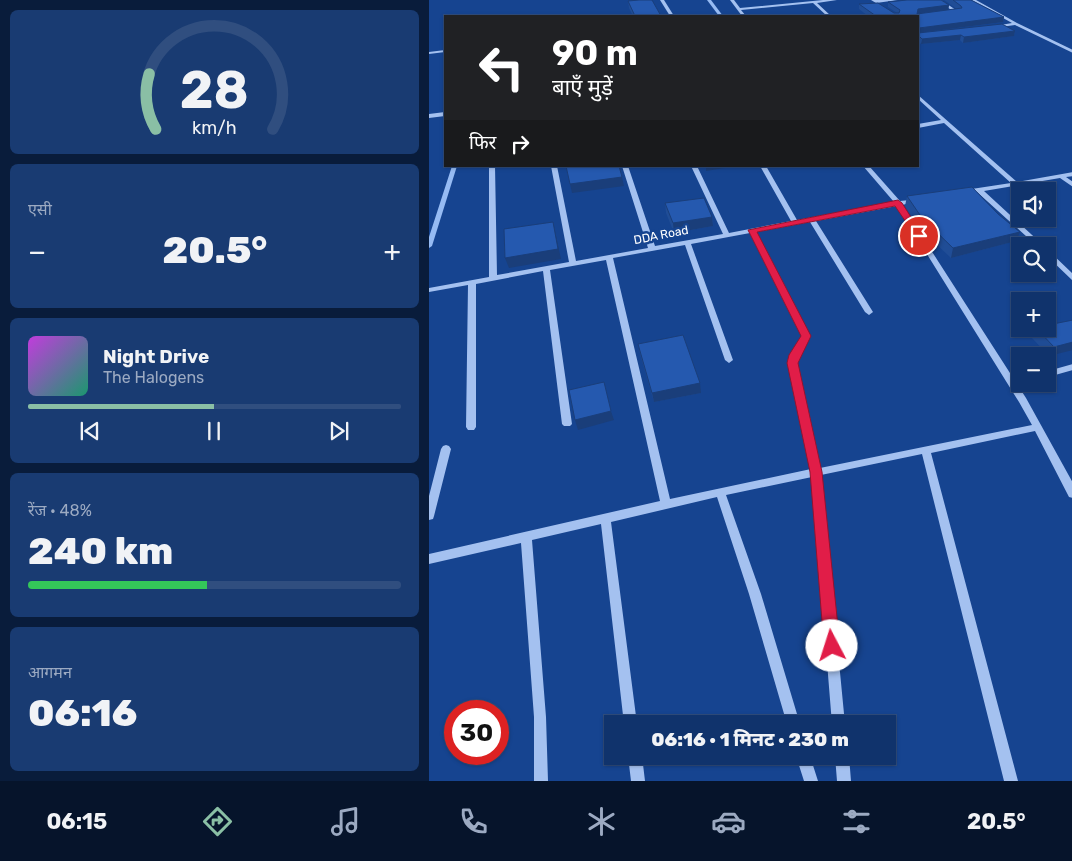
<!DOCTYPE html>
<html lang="hi">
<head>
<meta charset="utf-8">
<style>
	body { margin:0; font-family:Rubik,"Noto Sans Devanagari",sans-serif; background:#193b72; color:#f1f3f6; height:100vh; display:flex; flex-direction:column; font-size:19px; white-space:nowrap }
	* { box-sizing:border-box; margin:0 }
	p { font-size:16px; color:#9caac2 }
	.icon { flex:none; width:28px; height:28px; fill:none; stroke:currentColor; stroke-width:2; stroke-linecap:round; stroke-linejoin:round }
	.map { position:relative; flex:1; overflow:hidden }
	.drawer { display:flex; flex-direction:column; gap:10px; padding:10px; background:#091c3b; width:429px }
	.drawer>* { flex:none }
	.hud { position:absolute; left:15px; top:15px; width:475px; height:152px; border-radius:0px; box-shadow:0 1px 4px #0004,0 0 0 1px #304e7f; background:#202124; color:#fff; overflow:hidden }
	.fabs { position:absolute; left:582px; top:182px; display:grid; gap:10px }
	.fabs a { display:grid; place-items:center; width:45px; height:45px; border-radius:0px; background:#10336c; box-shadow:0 1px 4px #0004,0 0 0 1px #304e7f; font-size:25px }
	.speed { position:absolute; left:15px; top:700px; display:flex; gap:10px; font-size:25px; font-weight:700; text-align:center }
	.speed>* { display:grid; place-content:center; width:65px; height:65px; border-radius:50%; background:#10336c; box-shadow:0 1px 4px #0004,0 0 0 1px #304e7f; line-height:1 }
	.speed .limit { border:8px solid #d22; background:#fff; color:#111 }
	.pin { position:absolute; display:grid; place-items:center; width:42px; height:42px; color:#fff; margin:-21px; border:2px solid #fff; border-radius:50%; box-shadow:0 1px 5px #0007 }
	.me { position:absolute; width:55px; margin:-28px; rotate:355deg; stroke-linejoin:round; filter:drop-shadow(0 0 4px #0008) }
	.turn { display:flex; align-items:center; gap:18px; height:105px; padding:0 25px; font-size:22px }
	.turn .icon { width:65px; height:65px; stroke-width:2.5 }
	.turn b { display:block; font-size:35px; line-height:42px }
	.then { display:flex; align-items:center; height:48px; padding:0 25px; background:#0003; gap:10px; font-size:19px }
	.big { font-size:38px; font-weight:800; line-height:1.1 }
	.drawer .widget { flex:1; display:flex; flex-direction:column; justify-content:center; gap:8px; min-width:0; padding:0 18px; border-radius:8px; background:#193b72 }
	.drawer .dial { align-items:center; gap:0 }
	.dial svg { height:130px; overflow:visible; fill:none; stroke:#304e7f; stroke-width:7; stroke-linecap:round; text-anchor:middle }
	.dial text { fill:#f1f3f6; stroke:none }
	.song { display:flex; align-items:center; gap:15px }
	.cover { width:60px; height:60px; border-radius:8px; background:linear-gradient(135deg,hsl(290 70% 55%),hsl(160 70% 35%)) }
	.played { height:5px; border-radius:2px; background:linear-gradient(90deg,#8abfa5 50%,#304e7f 50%) }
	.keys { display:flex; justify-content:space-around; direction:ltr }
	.heat { display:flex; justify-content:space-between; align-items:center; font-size:28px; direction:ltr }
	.charge { height:8px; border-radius:4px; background:linear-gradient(90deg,#34c759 48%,#304e7f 0) }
	.trip { position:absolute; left:175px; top:715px; width:292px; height:50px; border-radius:0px; background:#10336c; box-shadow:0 1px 4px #0004,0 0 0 1px #304e7f; font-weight:800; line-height:50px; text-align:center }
	.tab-bar { display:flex; height:80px; justify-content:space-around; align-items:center; background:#06142b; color:#9caac2 }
	.tab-bar .icon { width:35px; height:35px }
	.tab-bar .current { color:#8abfa5 }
	.tab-bar b { font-size:22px; color:#f1f3f6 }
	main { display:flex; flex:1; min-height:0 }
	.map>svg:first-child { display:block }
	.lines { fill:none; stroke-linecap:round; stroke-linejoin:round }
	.stream { fill:#96bbf3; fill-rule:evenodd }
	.minor { fill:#a4c1f0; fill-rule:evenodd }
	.wall { fill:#204d96 }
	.shaded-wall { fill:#1a3e7a }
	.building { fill:#2559af; stroke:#1a3e7a }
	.route { fill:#e11d48; stroke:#92132f }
	.labels { text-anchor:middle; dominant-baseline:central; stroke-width:5; stroke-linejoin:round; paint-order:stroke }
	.far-street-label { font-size:12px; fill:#fff; stroke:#164490 }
</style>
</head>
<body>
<main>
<section class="drawer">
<div class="widget dial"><svg viewBox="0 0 100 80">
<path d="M14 69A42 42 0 1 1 86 69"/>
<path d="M14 69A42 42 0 0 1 10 35" stroke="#8abfa5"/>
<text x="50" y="56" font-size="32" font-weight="700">28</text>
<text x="50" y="72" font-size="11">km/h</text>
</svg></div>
<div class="widget"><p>एसी</p>
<div class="heat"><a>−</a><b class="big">20.5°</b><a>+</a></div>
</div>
<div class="widget">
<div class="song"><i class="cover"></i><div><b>Night Drive</b><p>The Halogens</p></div></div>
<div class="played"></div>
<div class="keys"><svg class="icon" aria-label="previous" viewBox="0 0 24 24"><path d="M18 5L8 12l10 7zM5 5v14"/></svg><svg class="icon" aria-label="pause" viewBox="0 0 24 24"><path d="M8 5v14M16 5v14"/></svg><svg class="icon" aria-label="next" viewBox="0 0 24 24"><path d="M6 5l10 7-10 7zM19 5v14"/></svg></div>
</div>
<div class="widget"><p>रेंज · 48%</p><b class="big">240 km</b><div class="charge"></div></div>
<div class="widget"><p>आगमन</p><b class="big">06:16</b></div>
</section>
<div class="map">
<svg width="644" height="781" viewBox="0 0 644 781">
	<rect width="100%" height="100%" fill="#164490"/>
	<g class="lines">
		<path class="stream" d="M278,0h4l12,16h-4z
			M23,166h5l-25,80 -3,2v-11z"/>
		<path class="minor" d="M231,0h4l10,16h-4z
			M301,0h4l6,8 83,-8h14l-20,3 14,13h-4l-14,-13 -72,7 5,6h-4z
			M442,0h27l-22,3z
			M507,0h5l18,12 -9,2v-2l3,-1z
			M542,0h5l41,23 56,27v3l-58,-28 -21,3 1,-2 17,-3z
			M16,50v2l-16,2v-2z
			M489,95l99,87 56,-10v4l-7,1 7,5v5l-13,-9 -76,13 60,55h-7l-60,-54 -14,1v-2l2,-1 46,-7 -67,-60 -26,5v-4l23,-4 -23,-21z
			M16,112v4l-16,2v-4z
			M60,166h6l2,109 72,-13 -18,-96h6l19,95 72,-13 -26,-82h6l27,80 68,-12 -32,-68h6l32,67 62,-12 -31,-55h6l31,54 97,-18 -31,-36h6l31,35 20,-2v2l-18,4 124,193 47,85v15l-4,-1 -34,-66 -104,22 87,328h-14l-82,-327 -101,21 24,249h-13l-20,-247 -86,18 35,99 39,130h-13l-38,-130 -32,-97 -106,25 26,202h-13l-23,-200 -69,16 14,177 2,64h-14v-64l-13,-174 -92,21v-10l231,-53 -54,-241 -56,10 22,154 -2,2h-6l-2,-2 -19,-153 -67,13v143l-2,3h-6l-2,-3 2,-142 -39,7v-4l60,-11zM468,206l122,196 13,23 -212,43 -24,-105 14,-27 -54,-104 54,-10 55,90 4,3 4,-3 -57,-91zM321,233l52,103 -14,27 23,106 -141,30 -57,-241 72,-13 40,115 4,3 4,-3 -42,-116z
			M619,251l2,1 23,22v7l-25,-24z
			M644,364v6l-25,7v-6z
			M17,445l3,1 2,3 -17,67 -1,3 -4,1v-24l12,-47 2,-3z
			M199,756h14l3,25h-14z
			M367,756h14l8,25h-14z
			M406,756h14l2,25h-14z"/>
	</g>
	<path class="wall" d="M515,0h27l33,17 -1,5 -85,11v-17h-50l-9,-7v-5l38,9 -9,-6v-5l61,3 -1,5 9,-1z
		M199,1l33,15h-28l-4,-8z
		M586,31l-1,5 -51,7 -3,-3 -39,4 -3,-3v-8z
		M478,196l109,45 -65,17 -32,-30 -14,-22z
		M236,203l47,14 1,9 -39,7 -8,-20z
		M644,320l-24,36 -17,-18 4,-9h12z
		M209,344l63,49 -47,9 -14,-48z"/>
	<path class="shaded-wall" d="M520,5l-1,5 -31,4 1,-5z
		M575,17l-1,5 -85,11 1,-5z
		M586,31l-1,5 -51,7 1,-6z
		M532,35l-1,5 -39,4 1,-5z
		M277,166h31l-31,5z
		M193,177l2,9 -52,7 -2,-9z
		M283,217l1,9 -39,7 -1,-10z
		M124,222l8,37 -52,9 -4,-10z
		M591,232l-4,9 -65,17 2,-10z
		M644,342v8l-24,6 5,-9z
		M271,383l1,10 -47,9 -2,-9z
		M182,411l3,9 -36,10 -3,-10z"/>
	<path class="building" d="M210,0h13l9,16h-26l-7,-15z
		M478,0h34l8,5 -31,4 -1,5 45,-6 -1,-2 -8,-6h18l33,17 -85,11 -1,5v-17h-42l-17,-12 19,-1 16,10h5l1,-3 -12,-8z
		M573,24l13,7 -51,6 -3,-2 -39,4 -4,-4v-2z
		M137,166h53l3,11 -52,7z
		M543,187l26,27 22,18 -67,16 -31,-30 -15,-22z
		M275,198l8,19 -39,6 -8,-20z
		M124,222l5,27 -53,9 -1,-29z
		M644,320v22l-19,5 -17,-18h11v-4z
		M254,335l17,48 -48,10 -14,-49z
		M175,382l7,29 -36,9 -6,-30z"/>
	<path class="route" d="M469,200l4,3 21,33 -1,1h-6l-21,-31 -138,26 54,104 -13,27 24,109 18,174 -2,6 -6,2 -6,-2 -2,-6 -14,-174 -23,-109 2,-8 12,-19 -53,-106z"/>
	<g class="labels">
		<g class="far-street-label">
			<text transform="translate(232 235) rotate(-11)">DDA Road</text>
		</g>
	</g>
</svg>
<div class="fabs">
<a><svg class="icon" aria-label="sound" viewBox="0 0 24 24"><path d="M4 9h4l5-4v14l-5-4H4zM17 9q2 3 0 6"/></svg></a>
<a><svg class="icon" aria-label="search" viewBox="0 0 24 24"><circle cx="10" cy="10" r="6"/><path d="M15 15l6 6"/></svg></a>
<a>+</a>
<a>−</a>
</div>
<div class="speed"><div class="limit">30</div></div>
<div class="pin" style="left:490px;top:236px;background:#d93025"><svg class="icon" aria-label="arrive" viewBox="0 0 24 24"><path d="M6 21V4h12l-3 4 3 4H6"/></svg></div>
<svg class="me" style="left:403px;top:646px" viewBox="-20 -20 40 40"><circle r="19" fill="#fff"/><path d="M0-13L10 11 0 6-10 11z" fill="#e11d48"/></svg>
<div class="trip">06:16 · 1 मिनट · 230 m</div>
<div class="hud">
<div class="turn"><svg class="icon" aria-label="left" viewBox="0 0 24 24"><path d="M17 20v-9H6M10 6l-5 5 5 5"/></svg><div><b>90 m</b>बाएँ मुड़ें</div></div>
<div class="then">फिर<svg class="icon" aria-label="right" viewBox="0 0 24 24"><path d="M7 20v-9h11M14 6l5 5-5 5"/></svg></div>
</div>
</div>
</main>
<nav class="tab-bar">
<b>06:15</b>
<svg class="icon current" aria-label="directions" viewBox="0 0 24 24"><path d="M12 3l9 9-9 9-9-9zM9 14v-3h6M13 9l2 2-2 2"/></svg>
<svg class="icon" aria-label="music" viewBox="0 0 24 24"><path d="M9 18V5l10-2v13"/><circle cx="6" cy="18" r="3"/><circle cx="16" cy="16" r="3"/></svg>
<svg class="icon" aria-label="phone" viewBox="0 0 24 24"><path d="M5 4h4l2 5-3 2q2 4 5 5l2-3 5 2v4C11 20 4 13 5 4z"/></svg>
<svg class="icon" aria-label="climate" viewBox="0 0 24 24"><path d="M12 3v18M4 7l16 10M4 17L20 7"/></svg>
<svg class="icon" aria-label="car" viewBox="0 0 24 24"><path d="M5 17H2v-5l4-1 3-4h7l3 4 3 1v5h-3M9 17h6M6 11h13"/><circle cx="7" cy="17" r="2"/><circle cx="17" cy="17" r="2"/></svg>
<svg class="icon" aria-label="filters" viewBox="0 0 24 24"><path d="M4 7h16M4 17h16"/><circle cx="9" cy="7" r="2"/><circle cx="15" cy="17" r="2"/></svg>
<b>20.5°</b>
</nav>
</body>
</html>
